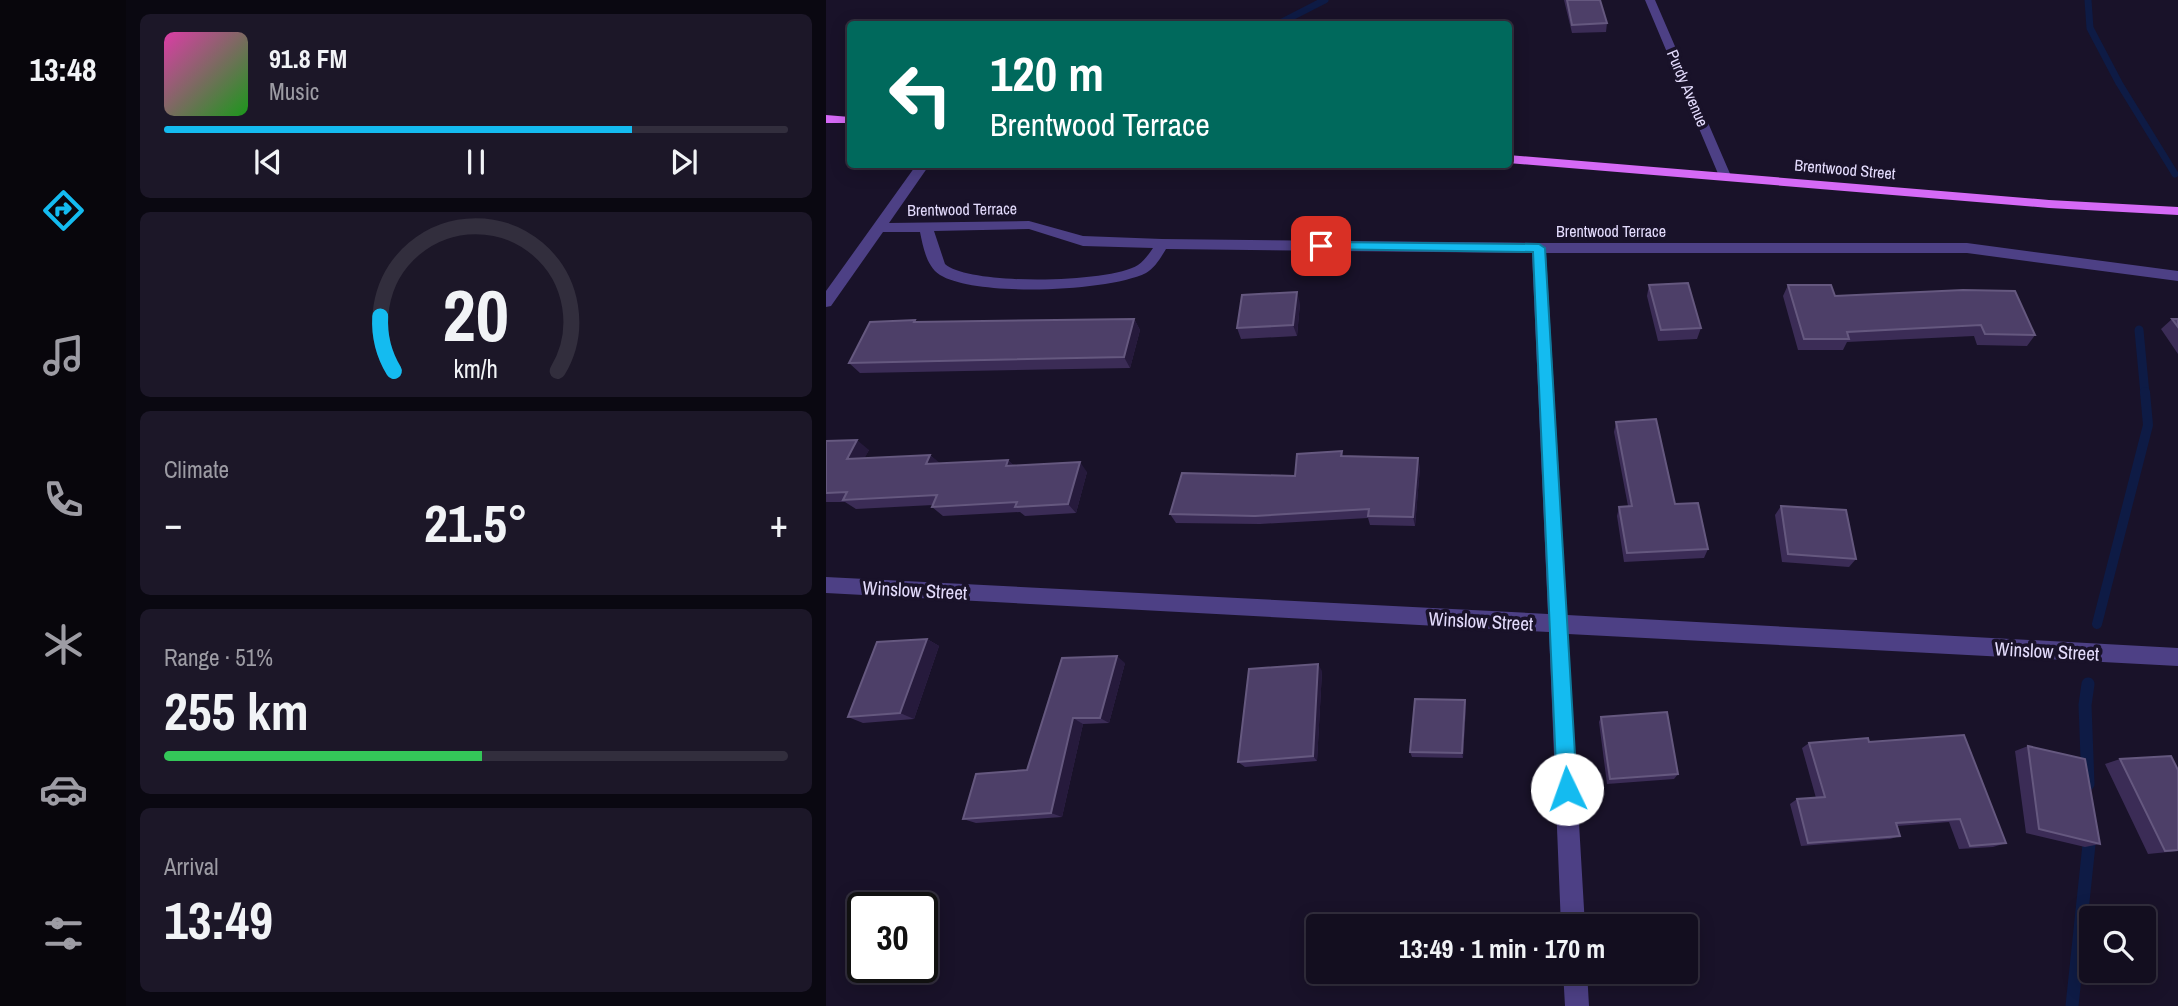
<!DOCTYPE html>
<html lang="en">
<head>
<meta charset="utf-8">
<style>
	body { margin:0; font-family:"Archivo Narrow",sans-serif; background:#1c1728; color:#f1f3f6; height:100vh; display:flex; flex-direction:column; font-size:26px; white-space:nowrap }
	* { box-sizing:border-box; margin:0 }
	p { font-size:23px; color:#9d9ca4 }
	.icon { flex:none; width:38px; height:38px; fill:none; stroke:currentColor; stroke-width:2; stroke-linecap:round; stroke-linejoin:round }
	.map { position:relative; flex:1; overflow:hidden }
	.side { display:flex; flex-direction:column; gap:14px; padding:14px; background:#0a0811; width:700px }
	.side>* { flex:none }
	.banner { position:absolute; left:21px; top:21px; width:665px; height:147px; border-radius:7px; box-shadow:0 4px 18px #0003,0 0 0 2px #322e3d; background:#00695c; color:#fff; overflow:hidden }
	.fabs { position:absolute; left:1253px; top:906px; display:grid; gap:14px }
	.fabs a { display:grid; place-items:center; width:77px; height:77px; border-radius:7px; background:#130e1f; box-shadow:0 4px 18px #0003,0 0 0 2px #322e3d; font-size:35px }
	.speed { position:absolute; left:21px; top:892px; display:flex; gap:14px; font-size:35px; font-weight:700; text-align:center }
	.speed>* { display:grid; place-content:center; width:91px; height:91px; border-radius:50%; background:#130e1f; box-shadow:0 4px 18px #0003,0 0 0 2px #322e3d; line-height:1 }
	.speed .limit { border:4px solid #111; border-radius:10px; background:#fff; color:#111 }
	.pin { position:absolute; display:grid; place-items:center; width:60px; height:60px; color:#fff; margin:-30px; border-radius:14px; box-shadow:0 4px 10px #0006 }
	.me { position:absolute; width:77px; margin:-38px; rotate:357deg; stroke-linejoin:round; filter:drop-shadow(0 0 5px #0008) }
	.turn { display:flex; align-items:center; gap:24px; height:147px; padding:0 28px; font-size:32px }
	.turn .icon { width:91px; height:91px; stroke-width:2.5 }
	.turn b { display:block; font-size:49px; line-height:60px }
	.big { font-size:52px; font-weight:700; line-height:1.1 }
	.side .card { flex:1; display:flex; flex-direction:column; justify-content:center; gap:10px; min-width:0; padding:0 24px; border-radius:10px; background:#1c1728 }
	.side .dial { align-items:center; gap:0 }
	.dial svg { height:182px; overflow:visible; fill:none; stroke:#322e3d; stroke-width:7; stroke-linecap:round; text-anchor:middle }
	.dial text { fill:#f1f3f6; stroke:none }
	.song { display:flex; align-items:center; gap:21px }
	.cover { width:84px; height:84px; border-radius:10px; background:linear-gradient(135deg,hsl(320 70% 55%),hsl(120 70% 35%)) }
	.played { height:7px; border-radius:4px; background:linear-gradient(90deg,#14bbf0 75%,#322e3d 75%) }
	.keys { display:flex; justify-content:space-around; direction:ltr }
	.heat { display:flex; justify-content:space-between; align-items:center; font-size:38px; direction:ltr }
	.charge { height:10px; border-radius:5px; background:linear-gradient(90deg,#34c759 51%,#322e3d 0) }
	.trip { position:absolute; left:480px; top:914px; width:392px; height:70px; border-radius:7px; background:#130e1f; box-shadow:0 4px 18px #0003,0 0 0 2px #322e3d; font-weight:700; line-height:70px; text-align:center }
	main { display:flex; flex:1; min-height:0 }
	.tabs { display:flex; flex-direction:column; width:126px; justify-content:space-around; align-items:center; background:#08060c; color:#9d9ca4 }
	.tabs .icon { width:49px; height:49px }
	.tabs .active { color:#14bbf0 }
	.tabs b { font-size:32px; color:#f1f3f6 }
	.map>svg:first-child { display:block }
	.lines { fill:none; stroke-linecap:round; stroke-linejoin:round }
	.stream-far3 { stroke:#0e1b45; stroke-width:7 }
	.stream-far2 { stroke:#0e1b45; stroke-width:9 }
	.stream-far1 { stroke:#0e1b45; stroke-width:10 }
	.stream { stroke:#0e1b45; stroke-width:13 }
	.minor { fill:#4d4085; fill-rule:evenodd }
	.major { fill:#d56af6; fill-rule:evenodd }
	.wall { fill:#3b2c56 }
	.shaded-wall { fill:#261a3c }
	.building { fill:#4d3f68; stroke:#65587f; stroke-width:2 }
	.route { fill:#14bbf0; stroke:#0d7a9c; stroke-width:2 }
	.labels { text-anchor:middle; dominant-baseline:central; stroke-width:7; stroke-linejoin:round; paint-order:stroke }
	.far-street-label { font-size:16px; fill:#e4dcfd; stroke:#191229 }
	.street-label { font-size:19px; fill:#e4dcfd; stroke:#191229 }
</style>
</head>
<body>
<main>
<nav class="tabs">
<b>13:48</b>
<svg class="icon active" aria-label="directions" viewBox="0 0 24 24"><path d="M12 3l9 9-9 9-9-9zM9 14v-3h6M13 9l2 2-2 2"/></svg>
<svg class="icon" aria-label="music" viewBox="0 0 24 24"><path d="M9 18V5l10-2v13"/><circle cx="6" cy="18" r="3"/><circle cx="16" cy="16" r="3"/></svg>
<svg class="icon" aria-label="phone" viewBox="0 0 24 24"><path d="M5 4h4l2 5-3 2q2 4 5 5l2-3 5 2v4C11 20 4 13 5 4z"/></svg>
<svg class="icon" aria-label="climate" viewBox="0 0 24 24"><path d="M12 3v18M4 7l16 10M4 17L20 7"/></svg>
<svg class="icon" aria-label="car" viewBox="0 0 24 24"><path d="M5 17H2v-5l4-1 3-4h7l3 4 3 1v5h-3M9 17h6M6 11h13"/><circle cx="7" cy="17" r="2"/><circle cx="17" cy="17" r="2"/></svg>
<svg class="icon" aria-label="filters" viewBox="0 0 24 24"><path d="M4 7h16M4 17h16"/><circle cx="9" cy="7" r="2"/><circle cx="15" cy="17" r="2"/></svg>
</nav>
<section class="side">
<div class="card">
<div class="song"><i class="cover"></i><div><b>91.8 FM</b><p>Music</p></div></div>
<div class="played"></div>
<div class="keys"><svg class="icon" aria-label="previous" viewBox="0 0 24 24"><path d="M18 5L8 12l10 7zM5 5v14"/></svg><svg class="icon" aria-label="pause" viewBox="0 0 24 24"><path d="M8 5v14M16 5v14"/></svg><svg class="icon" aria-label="next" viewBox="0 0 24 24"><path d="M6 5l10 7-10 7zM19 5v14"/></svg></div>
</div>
<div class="card dial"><svg viewBox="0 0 100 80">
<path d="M14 69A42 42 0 1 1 86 69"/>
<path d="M14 69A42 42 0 0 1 8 45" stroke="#14bbf0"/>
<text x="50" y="56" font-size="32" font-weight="700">20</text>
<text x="50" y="72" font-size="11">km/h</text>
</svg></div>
<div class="card"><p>Climate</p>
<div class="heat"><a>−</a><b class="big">21.5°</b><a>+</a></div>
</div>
<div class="card"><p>Range · 51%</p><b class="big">255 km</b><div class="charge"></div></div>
<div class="card"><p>Arrival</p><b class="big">13:49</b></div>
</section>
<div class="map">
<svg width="1352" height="1006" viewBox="0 0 1352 1006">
	<rect width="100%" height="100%" fill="#191229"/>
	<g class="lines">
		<path class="stream-far3" d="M1262,0l2,28 29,55 56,91
			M452,24l47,-24"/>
		<path class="stream-far2" d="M1313,330l6,64"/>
		<path class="stream-far1" d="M1271,624l51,-199 -3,-33"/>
		<path class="stream" d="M1262,684l-3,21 3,79
			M1246,1006l18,-171"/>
		<path class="minor" d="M819,0h10l76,176 -1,3h-10l-1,-3z
			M91,164h13l-41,59 140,-2 54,15 79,3 377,4h428l211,28v10l-211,-28h-421l21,362 611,33v18l-610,-32 17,292h-24l-12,-294 -723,-39v-16l722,37 -16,-361 -366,-4c-5,8 -11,19 -20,24 -39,19 -170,24 -206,2 -14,-9 -17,-29 -20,-43h-37l-52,74 -5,1v-16zM203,229l54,17 70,2c-4,6 -9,13 -15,17 -28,18 -168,21 -193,-1l-11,-33z
			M737,971h24l2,35h-24z"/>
		<path class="major" d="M0,115l24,2v6h-24z
			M682,155l541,45 129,7v8l-129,-7 -541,-45z"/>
	</g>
	<path class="wall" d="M738,0h36l7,23 -1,9 -34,1z
		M823,285l52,43 -4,11 -39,2 -11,-45z
		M962,285l47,11 200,39 -8,11 -50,-1 -3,-9 -127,6 -4,8h-45l-15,-54z
		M474,303l-3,33 -56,3 -4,-11z
		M308,319l6,11 -10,38 -270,5 -11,-10 68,-41z
		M1346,319h6v35l-17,-25z
		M790,422l92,127 -4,9 -80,4 -7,-46 2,-9 9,-1 -14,-74z
		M0,441l43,9 -5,8 66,-3 10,9 68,-4 6,6 73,6 -11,41 -51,3 -5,-4 -77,4 -11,-9 1,-2 -77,4 -11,-7h-19z
		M516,451l1,5 77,11 -5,59 -45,-1 -2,-7 -108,6 -84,-1 -6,-9 125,-38z
		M955,506l75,53 -7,8 -67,-5 -7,-47z
		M101,639l12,7 -25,73 -51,4 -15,-6z
		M299,663l-16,60 -26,1 -21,93 -86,6 -13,-4 64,-49z
		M496,671l-5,90 -72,6 -7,-5z
		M639,700l1,6 -3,52 -51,-1 -2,-5z
		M775,717l77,57 -4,5 -67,5 -8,-62z
		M1043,742l137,101 -13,4 -34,2 -10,-27 -52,4 3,10 -10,3 -89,7 -11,-42 7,-5 19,-1 -14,-50 7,-5z
		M1202,746l72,98 -15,3 -59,-14 -11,-82z
		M1294,759l58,11v81l-30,3 -43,-90z"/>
	<path class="shaded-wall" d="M471,292l3,11 -3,33 -4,-11z
		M308,319l6,11 -10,38 -6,-11z
		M31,440l12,10 -10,19 -12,-10z
		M104,455l11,9h-15z
		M592,458l2,9 -5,59 -2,-9z
		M182,460l10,9 -12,-3z
		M254,462l7,10 -11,41 -8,-9z
		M101,639l12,7 -25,73 -14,-6z
		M291,656l8,7 -16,60 -9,-5z
		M492,664l4,7 -5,90 -4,-5z
		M639,700l1,6 -3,52 -1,-5z
		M247,718l10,6 -21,93 -11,-4z"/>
	<path class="building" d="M741,0h33l7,23 -35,2z
		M862,283l13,45 -40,2 -12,-45z
		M962,285h43l4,11 128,-6 52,1 20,44 -50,-1 -4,-9 -134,7 2,7h-45z
		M471,292l-4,33 -56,3 5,-33z
		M308,319l-10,38 -275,6 21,-41 45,-2 -1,2z
		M1346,319h6v8z
		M830,419l19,85 23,-1 10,46 -81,4 -8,-46 13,-1 -16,-84z
		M31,440l-10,19 83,-4 -4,9 82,-4 -2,6 74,-4 -12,42 -53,3 2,-5 -85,5 5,-12 -94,5 4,-8 -21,1v-52z
		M516,451l-1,5 77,2 -5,59 -45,-1 1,-7 -114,7 -85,-2 12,-41 113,3 2,-22z
		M955,506l65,4 10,49 -68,-5z
		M101,639l-27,74 -52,4 29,-75z
		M291,656l-17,62h-27l-22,95 -88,6 13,-45 51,-4 35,-112z
		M492,664l-5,92 -75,6 11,-93z
		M589,699l50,1 -3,53 -52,-1z
		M841,712l11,62 -68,5 -9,-62z
		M1138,735l42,108 -36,3 -10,-27 -64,4 4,13 -92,7 -11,-44 28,-2 -16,-54 59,-5 1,4z
		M1202,746l57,13 15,85 -61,-15z
		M1345,756l7,14v80l-13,1 -45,-92z"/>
	<path class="route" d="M495,242l218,2 6,4 32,541 -3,7 -7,3 -7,-3 -3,-7 -24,-537 -216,-3 -2,-3z"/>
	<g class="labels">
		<g class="far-street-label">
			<text transform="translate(862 88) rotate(67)">Purdy Avenue</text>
			<text transform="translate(1019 169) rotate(5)">Brentwood Street</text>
			<text transform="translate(136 209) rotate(-1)">Brentwood Terrace</text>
			<text x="785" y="231">Brentwood Terrace</text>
		</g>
		<g class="street-label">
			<text transform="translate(89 590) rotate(3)">Winslow Street</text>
			<text transform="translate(655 621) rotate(3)">Winslow Street</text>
			<text transform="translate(1221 651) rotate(3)">Winslow Street</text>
		</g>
	</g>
</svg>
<div class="fabs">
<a><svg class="icon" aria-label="search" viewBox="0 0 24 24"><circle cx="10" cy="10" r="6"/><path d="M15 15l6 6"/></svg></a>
</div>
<div class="speed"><div class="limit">30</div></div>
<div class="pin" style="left:495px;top:246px;background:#d93025"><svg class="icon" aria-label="arrive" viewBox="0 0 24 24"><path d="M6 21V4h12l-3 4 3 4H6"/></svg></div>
<svg class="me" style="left:741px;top:789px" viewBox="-20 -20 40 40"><circle r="19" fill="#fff"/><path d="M0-13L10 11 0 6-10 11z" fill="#14bbf0"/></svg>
<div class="trip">13:49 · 1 min · 170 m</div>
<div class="banner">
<div class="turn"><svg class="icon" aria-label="left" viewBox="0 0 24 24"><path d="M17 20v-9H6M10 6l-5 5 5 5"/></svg><div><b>120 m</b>Brentwood Terrace</div></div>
</div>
</div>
</main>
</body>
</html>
